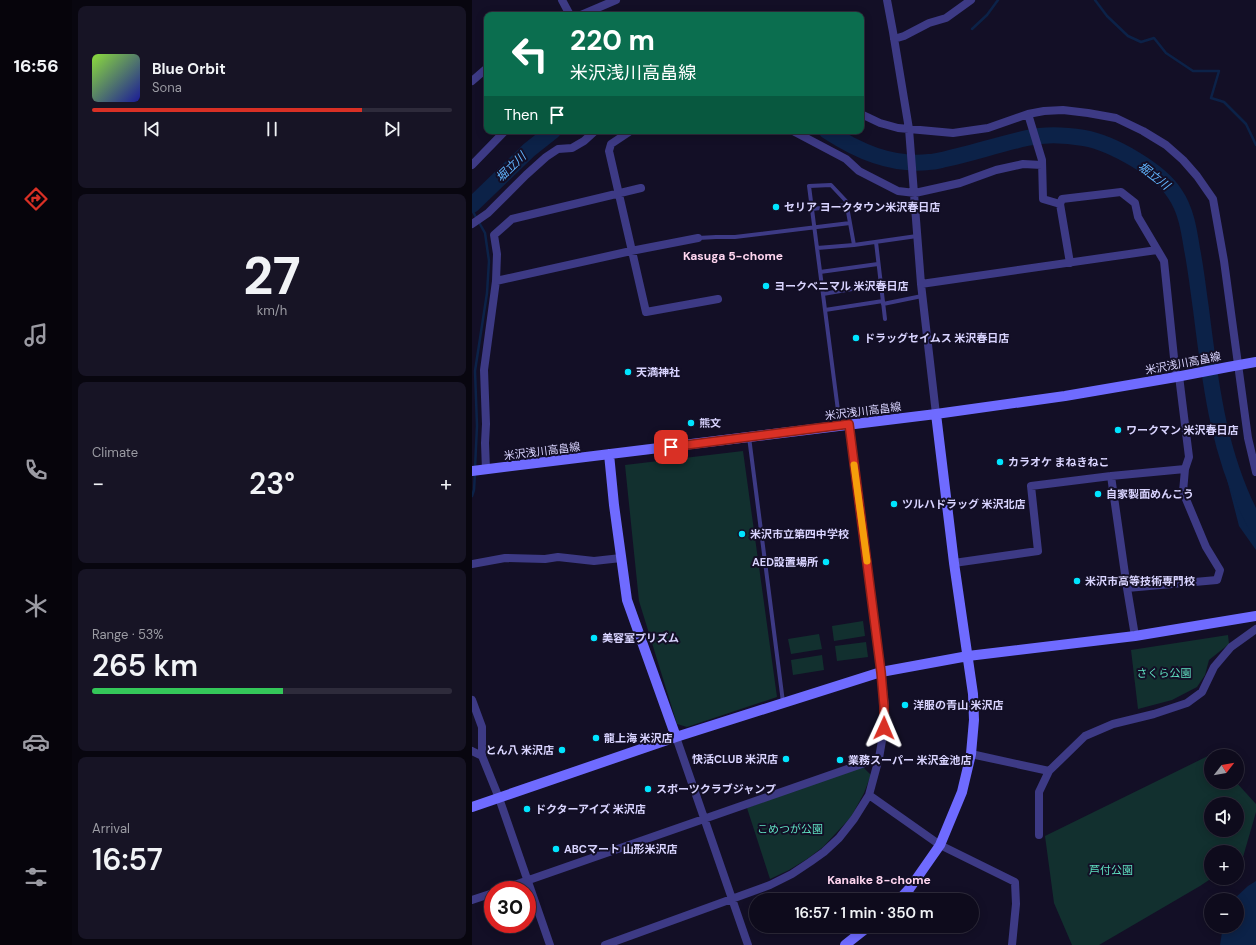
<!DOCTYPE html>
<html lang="en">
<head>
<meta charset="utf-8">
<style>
	body { margin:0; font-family:"DM Sans","Noto Sans JP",sans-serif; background:#171425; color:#f1f3f6; height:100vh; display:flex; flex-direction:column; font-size:15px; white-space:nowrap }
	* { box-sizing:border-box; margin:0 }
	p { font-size:13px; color:#9b9ba3 }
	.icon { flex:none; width:22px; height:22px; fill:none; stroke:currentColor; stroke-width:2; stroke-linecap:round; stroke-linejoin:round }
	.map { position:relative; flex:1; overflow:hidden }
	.side { display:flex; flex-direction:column; gap:6px; padding:6px; background:#08060f; width:400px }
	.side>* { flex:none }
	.banner { position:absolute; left:12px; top:12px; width:380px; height:122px; border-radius:8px; box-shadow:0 2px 10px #0003,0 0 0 1px #2e2b3b; background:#0b6e4f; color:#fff; overflow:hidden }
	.needle { width:26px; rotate:59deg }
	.tools { position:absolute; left:732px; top:749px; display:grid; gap:8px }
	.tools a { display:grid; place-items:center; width:40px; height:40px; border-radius:50%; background:#0e0b1c; box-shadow:0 2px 10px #0003,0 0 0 1px #2e2b3b; font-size:20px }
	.speed { position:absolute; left:12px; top:881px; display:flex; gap:8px; font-size:20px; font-weight:700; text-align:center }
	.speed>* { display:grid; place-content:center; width:52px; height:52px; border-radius:50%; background:#0e0b1c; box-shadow:0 2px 10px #0003,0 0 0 1px #2e2b3b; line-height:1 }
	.speed .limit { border:6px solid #d22; background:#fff; color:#111 }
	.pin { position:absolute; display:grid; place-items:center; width:34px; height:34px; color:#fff; margin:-17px; border-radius:8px; box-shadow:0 2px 6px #0006 }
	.me { position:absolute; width:44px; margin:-22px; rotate:1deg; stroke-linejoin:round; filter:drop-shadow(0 0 3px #0008) }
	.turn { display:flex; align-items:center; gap:14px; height:84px; padding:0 20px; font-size:18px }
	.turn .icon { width:52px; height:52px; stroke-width:2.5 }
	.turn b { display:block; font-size:28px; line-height:34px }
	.then { display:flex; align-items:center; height:38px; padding:0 20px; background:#0003; gap:8px; font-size:15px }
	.big { font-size:30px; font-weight:600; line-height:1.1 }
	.side .card { flex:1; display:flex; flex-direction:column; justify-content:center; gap:6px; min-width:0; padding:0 14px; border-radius:8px; background:#171425 }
	.side .dial { align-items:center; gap:0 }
	.dial b { font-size:52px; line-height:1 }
	.song { display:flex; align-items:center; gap:12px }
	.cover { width:48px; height:48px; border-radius:6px; background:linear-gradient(135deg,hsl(90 70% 55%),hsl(240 70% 35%)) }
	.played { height:4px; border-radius:2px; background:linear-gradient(90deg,#d93025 75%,#2e2b3b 75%) }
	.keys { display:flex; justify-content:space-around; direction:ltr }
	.heat { display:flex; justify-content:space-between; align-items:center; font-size:22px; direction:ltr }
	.charge { height:6px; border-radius:3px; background:linear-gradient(90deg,#34c759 53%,#2e2b3b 0) }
	.trip { position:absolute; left:277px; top:893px; width:230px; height:40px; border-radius:20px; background:#0e0b1c; box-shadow:0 2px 10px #0003,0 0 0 1px #2e2b3b; font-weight:600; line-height:40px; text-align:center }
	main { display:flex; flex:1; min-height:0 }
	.menu { display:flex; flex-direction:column; width:72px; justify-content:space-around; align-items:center; background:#06040b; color:#9b9ba3 }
	.menu .icon { width:28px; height:28px }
	.menu .on { color:#d93025 }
	.menu b { font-size:18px; color:#f1f3f6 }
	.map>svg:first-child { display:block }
	.green { fill:#12302f; fill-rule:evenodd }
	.water { fill:#0c2248 }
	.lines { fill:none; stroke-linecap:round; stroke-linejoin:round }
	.stream { stroke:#0c2248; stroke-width:2.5 }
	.river { stroke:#0c2248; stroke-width:16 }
	.lane { stroke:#3d3a85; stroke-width:4 }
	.street { stroke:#3d3a85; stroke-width:8 }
	.secondary { stroke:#6f6bff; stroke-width:10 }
	.route-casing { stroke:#8d1f18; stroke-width:10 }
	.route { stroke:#d93025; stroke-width:7 }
	.slow { stroke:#f59e0b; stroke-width:7 }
	.poi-dot { fill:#00e5ff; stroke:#130f26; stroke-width:1.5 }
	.labels { text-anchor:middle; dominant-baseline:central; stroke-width:4; stroke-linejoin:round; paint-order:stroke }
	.poi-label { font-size:11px; font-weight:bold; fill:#d9d4ff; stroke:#130f26; text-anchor:start }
	.street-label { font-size:11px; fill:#d9d4ff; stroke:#130f26 }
	.park-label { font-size:11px; fill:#5fe0c0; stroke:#130f26 }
	.water-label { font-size:12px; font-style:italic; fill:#62b6ff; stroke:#130f26 }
	.neighbourhood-label { font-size:12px; font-weight:bold; fill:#ffd6f0; stroke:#130f26 }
</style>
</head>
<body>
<main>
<nav class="menu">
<b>16:56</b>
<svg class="icon on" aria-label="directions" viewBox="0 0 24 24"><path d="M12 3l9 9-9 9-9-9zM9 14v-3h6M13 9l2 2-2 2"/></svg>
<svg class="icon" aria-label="music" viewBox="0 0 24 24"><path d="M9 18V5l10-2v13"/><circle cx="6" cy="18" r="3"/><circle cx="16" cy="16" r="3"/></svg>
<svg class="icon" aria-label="phone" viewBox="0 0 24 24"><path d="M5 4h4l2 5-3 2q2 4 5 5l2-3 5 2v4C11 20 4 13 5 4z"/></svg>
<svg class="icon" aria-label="climate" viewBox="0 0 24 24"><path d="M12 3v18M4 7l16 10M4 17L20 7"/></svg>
<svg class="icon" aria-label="car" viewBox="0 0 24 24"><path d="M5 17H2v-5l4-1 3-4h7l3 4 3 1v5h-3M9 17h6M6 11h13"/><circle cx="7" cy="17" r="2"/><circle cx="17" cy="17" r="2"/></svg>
<svg class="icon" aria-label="filters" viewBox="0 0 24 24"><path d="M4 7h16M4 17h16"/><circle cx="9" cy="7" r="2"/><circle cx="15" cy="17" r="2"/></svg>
</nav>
<section class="side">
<div class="card">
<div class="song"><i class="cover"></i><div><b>Blue Orbit</b><p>Sona</p></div></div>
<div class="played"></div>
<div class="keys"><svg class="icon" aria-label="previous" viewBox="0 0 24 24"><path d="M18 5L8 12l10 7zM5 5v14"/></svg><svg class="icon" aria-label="pause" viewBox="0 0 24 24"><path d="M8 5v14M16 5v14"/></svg><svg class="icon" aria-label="next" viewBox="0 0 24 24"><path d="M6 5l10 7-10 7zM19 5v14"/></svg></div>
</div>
<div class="card dial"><b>27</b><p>km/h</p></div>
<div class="card"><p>Climate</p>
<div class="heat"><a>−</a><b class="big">23°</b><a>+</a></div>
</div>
<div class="card"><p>Range · 53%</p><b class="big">265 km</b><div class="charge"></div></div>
<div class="card"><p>Arrival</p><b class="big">16:57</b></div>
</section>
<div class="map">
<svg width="784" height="945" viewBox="0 0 784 945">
	<rect width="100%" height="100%" fill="#130f26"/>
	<path class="green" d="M271,451l34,246 -90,30 -10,-3 -38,-123 -14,-136z
		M391,621l2,15 -31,5 -2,-15z
		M347,634l3,15 -31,5 -3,-15z
		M756,635l1,9 -20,16 -4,15 -8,12 -25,13 -34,9 -7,-59z
		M394,642l2,15 -31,4 -2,-15z
		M350,655l2,15 -31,5 -2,-15z
		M740,754l1,2h-2v26h25l20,22v8l-13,45 -6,4v-9h-26v26h1l-12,8 -101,59h-27l-18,-42 -9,-67zM739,804h26v26h-26z
		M390,766l9,9 -7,18 -13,24 -28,30 -16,12 -18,11 -19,9 -23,-71z"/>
	<path class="water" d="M749,456l35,61v33l-17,-24z
		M784,881v64h-36l3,-19h14v-26h-4l15,-14z"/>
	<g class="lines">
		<path class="stream" d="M623,0l12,16 21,20 13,6 13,-4 12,15 27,18h26l-8,27 13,4 22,22 10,21
			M500,29l15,-14 11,-15
			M0,210l13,23 4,28 -2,32 -12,78 2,55 -2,42
			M0,496l2,-6 1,-17"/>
		<path class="river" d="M355,131c31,20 64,35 102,31 6,0 12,-2 17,-3 27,-6 54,-15 81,-21 18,-4 39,-3 57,0 28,5 76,32 91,56 11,16 14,36 17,55 4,20 6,40 9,60 9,73 18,151 55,216
			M0,205l57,-55 24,-19"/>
		<path class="lane" d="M340,209l35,-4
			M226,238l18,-1h19l115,-14
			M404,242l9,77
			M345,248l37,-3
			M348,272l58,-8
			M351,294l58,-10
			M411,304l39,-8
			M353,310l58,-9
			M368,426l-31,-240 22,-1 15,16 8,44 63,-9
			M277,437l34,265"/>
		<path class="street" d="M90,0l8,15
			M415,0l6,32 16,97 12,155 15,130
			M109,15l35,-15
			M422,39l10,-3 25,-13 17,-5 25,-18
			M0,81l15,-13
			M389,114l19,9 18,5 55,5 35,-5 40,-14 16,-3 19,-1 25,3 28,5 27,13 23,14 17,15 14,16 16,23 11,62 24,177 8,34
			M556,114l14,46 1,39 17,5 10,59
			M321,131l53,28 13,12 39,20 17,2 45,-10 36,-13 27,-6 19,1
			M157,132l-18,12 -2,7 37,161 72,-13
			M0,165l33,-34
			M588,204l2,-5 59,-7 14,11 3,14 26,44 12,116
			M0,224l16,-11 38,-38 20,-18 12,-8 14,-1 12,-7 11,-10
			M24,281l135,-30 67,-13
			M449,284l236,-34
			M14,470l-1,-27 1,-19 -2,-54 12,-89 1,-27 -3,-19 18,-16 129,-31
			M639,476l16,112 8,48
			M482,563l84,-12 -7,-65 80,-10 74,-7
			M0,564l33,-6 40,1 13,-2 36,4 27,-3
			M655,588l90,-8 3,-10 -14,-23 -23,-55 2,-23 4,-12 -10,-81
			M0,700l10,27v29l17,42 51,147
			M204,737l72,208
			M0,751l10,5
			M499,754l78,17
			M397,795l71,50 75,37 1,22 -4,41
			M567,835v-43l10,-21 36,-35 28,-12 41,-10 33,-11 15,-11 12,-25 17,-20 25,-18
			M28,890l379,-132
			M0,900l21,-7
			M133,945l165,-60 22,-11 18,-12 14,-10 15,-14 15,-19 15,-24 10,-37 5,-29 1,-23 -4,-34 -32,-248"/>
		<path class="secondary" d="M137,454l5,51 13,95 49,137
			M0,471l464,-57 129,-18 111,-19 52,-10 28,-5
			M0,807l204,-70 205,-65 87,-16 167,-20 121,-20
			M427,900l11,-12 30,-43 22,-53 9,-38 3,-34 -1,-26 -19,-131 -18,-149
			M373,945l24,-19"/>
	</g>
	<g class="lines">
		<defs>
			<path id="route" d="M199,447l178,-23 32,248 3,34v22"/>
		</defs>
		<use href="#route" class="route-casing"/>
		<use href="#route" class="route"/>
		<path class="slow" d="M382,465l13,96"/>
	</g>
	<g class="poi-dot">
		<circle cx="304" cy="207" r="4"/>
		<circle cx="294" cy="286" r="4"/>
		<circle cx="384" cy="338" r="4"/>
		<circle cx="156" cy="372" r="4"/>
		<circle cx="219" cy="423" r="4"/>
		<circle cx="646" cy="430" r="4"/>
		<circle cx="528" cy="462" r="4"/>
		<circle cx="626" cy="494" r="4"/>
		<circle cx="422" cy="504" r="4"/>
		<circle cx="270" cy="534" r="4"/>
		<circle cx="354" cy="562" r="4"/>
		<circle cx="605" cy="581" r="4"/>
		<circle cx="122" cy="638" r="4"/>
		<circle cx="433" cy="705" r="4"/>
		<circle cx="124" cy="738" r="4"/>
		<circle cx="90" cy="750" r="4"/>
		<circle cx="314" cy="759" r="4"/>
		<circle cx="368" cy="760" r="4"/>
		<circle cx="176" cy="789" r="4"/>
		<circle cx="55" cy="809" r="4"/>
		<circle cx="84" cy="849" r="4"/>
	</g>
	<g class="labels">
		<g class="poi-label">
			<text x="312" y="207">セリア ヨークタウン米沢春日店</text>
			<text x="302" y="286">ヨークベニマル 米沢春日店</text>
			<text x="392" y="338">ドラッグセイムス 米沢春日店</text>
			<text x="164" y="372">天満神社</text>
			<text x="227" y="423">熊文</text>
			<text x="654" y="430">ワークマン 米沢春日店</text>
			<text x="536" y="462">カラオケ まねきねこ</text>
			<text x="634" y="494">自家製面めんこう</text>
			<text x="430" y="504">ツルハドラッグ 米沢北店</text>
			<text x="278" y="534">米沢市立第四中学校</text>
			<text x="346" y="562" text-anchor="end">AED設置場所</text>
			<text x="613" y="581">米沢市高等技術専門校</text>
			<text x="130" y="638">美容室プリズム</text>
			<text x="441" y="705">洋服の青山 米沢店</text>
			<text x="132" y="738">龍上海 米沢店</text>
			<text x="82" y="750" text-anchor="end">とん八 米沢店</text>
			<text x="306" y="759" text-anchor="end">快活CLUB 米沢店</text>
			<text x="376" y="760">業務スーパー 米沢金池店</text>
			<text x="184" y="789">スポーツクラブジャンプ</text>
			<text x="63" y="809">ドクターアイズ 米沢店</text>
			<text x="92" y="849">ABCマート 山形米沢店</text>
		</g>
		<g class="street-label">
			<text transform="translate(711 363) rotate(-11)">米沢浅川高畠線</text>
			<text transform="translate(391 411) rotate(-7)">米沢浅川高畠線</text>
			<text transform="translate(70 451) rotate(-7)">米沢浅川高畠線</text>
		</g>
		<g class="park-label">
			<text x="692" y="673">さくら公園</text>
			<text x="318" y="829">こめつが公園</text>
			<text x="639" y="870">芦付公園</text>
		</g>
		<g class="water-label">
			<text transform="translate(39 167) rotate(-44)">堀立川</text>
			<text transform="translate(682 176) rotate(38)">堀立川</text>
		</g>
		<g class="neighbourhood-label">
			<text x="261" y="256">Kasuga 5-chome</text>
			<text x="407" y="880">Kanaike 8-chome</text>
		</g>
	</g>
</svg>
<div class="tools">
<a><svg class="needle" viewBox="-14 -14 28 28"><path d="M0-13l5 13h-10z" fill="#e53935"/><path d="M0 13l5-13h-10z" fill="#9b9ba3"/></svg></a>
<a><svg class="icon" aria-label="sound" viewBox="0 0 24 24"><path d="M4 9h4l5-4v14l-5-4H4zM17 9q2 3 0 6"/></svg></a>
<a>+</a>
<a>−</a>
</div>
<div class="speed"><div class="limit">30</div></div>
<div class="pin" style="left:199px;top:447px;background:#d93025"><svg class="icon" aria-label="arrive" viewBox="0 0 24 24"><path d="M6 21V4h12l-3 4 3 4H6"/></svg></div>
<svg class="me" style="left:412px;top:728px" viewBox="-20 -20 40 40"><path d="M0-17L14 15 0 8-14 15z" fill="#d93025" stroke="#fff" stroke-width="4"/></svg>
<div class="trip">16:57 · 1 min · 350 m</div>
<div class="banner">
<div class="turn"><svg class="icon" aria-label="left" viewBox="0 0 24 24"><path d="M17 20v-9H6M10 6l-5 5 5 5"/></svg><div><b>220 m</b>米沢浅川高畠線</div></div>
<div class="then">Then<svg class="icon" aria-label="arrive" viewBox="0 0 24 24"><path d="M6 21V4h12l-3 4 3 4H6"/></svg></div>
</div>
</div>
</main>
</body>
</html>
